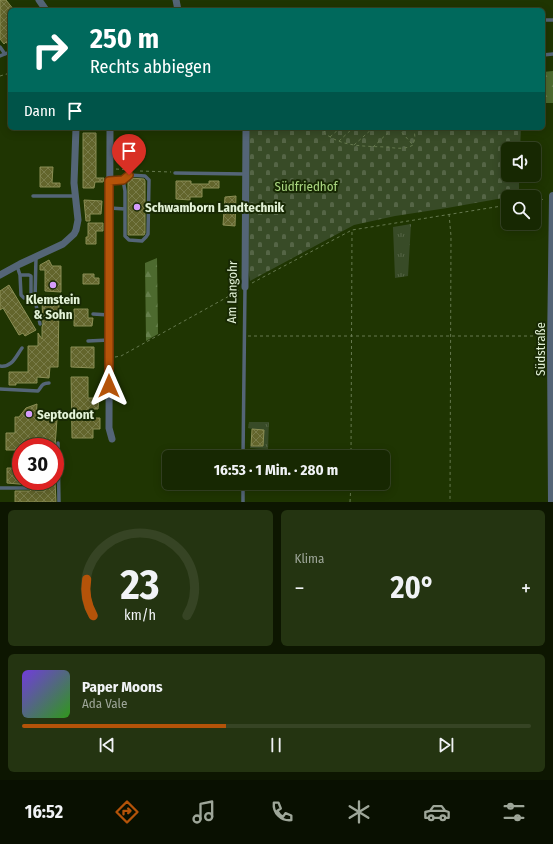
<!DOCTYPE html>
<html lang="de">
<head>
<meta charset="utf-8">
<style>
	body { margin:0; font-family:"Fira Sans Condensed",sans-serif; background:#243411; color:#f1f3f6; height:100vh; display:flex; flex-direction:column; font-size:15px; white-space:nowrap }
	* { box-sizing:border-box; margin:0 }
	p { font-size:13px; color:#9ea699 }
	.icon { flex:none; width:22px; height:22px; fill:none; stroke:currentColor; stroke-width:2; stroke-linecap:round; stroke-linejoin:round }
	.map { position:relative; height:502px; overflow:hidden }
	.sheet { display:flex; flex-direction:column; gap:8px; padding:8px; background:#0d1601; flex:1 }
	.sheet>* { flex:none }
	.top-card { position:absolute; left:8px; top:8px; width:537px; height:122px; border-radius:6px; box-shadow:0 2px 10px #0003,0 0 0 1px #364424; background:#00695c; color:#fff; overflow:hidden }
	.fabs { position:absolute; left:501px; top:142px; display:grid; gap:8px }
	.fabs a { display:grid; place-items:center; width:40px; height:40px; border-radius:6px; background:#172802; box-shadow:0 2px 10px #0003,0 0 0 1px #364424; font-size:20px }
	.speed { position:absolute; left:12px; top:438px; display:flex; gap:8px; font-size:20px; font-weight:700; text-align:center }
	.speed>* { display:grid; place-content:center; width:52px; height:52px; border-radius:50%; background:#172802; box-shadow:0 2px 10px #0003,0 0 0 1px #364424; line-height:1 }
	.speed .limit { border:6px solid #d22; background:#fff; color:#111 }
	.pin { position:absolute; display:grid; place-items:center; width:34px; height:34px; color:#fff; margin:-41px -17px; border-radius:50% 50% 50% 0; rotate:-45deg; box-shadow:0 0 4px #0007 }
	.pin .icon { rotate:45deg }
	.me { position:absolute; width:44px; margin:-22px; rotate:0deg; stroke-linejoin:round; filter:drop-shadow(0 0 3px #0008) }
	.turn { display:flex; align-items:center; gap:14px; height:84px; padding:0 16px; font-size:18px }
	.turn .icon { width:52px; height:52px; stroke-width:2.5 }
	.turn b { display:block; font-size:28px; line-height:34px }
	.then { display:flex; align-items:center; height:38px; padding:0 16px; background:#0003; gap:8px; font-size:15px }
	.big { font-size:30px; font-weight:700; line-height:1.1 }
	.sheet .widget { flex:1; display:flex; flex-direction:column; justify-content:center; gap:6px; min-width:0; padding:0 14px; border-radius:6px; background:#243411 }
	.sheet .dial { align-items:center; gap:0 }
	.dial svg { height:104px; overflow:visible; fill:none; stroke:#364424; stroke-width:7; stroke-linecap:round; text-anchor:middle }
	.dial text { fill:#f1f3f6; stroke:none }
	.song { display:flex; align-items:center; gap:12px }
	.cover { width:48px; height:48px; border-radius:6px; background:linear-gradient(135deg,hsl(260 70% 55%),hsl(110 70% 35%)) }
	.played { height:4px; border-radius:2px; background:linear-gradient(90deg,#b45309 40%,#364424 40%) }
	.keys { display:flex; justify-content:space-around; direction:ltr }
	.heat { display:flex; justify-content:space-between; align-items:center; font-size:22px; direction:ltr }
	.sheet .tiles { flex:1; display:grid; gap:8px; grid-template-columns:1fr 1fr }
	.widget:last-child { grid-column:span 2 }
	.trip { position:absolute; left:162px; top:450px; width:228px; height:40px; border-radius:6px; background:#172802; box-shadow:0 2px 10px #0003,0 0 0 1px #364424; font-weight:700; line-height:40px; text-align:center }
	.menu { display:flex; height:64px; justify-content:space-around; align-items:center; background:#091001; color:#9ea699 }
	.menu .icon { width:28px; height:28px }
	.menu .selected { color:#b45309 }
	.menu b { font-size:18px; color:#f1f3f6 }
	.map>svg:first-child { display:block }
	.grass { fill:url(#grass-tufts) }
	.forest { fill:url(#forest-firs) }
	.cemetery { fill:url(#cemetery-stones) }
	.building { fill:url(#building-cross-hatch); stroke:#8b8e54 }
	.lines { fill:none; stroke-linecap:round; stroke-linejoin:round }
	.path { stroke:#66794f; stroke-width:1; stroke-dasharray:3 3; stroke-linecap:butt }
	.service { stroke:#546577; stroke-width:3.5 }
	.minor { stroke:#546577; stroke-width:7 }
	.tertiary { stroke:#546577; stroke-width:8 }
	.route-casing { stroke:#753606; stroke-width:10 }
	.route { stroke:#b45309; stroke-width:7 }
	.poi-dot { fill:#d59cfb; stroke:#182904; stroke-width:1.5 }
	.labels { text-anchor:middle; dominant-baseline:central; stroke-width:4; stroke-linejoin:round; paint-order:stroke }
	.park-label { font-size:13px; fill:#aad780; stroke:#182904 }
	.poi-label { font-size:13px; font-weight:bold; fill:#e3f2d7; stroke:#182904; text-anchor:start }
	.street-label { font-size:13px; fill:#e3f2d7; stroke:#182904 }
</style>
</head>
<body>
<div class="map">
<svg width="553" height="502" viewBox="0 0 553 502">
	<defs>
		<pattern id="grass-tufts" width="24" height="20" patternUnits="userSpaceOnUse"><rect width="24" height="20" fill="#384b27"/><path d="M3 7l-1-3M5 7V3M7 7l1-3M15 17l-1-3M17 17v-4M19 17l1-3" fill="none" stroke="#556546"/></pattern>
		<pattern id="forest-firs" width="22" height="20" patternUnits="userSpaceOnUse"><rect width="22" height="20" fill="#4d6a2f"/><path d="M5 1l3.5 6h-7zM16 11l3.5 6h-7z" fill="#66804c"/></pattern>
		<pattern id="cemetery-stones" width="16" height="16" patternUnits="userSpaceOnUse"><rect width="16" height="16" fill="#384b27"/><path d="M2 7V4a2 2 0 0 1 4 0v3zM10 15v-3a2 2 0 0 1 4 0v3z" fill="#556546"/></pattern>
		<pattern id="building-cross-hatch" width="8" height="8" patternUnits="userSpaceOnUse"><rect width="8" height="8" fill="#63652c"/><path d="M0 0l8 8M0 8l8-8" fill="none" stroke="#797c4a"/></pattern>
	</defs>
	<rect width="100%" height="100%" fill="#1f3502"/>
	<path class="grass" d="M411,224l-3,52 -13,2 -2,-51z
		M249,422h20l-1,27 -18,-1v-2h2v-17l-4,-1z"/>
	<path class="forest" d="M553,71v32h-10v-31z
		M157,258l1,76 -12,7 -1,-78z"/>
	<path class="cemetery" d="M249,128h272l-1,21h-12v26h11v20l-72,13 -52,8 -41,9 -104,56 -2,-11z"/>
	<path class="building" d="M0,0h6l8,10h-4v37l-4,-5 -2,2 -4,-5z
		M83,133h13v45h8l-1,4h-8l-1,6h-11z
		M40,167h13l-1,16h8v4h-20z
		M130,178l14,1 1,2v52l-1,2h-16v-55z
		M176,181h15v3h18v-3h10v7h-17v9h-12v3l-14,-1z
		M236,196l-1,30 -12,-1 2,-28z
		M84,200l18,1 -1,13h-11v7h-4z
		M88,223h15v8h-7v13h-10v-7h2z
		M49,260l3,6h9v26l-16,-1v-21h-5v-5z
		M83,274h11v4h5v6h-16z
		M9,285l27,45 -11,6 -2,-3 -4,2 -16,-27 -3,2v-19z
		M42,303h17l-1,64h-8l-1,11 -12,-1v6h-21v2h-7v-13h19v-26h10v-13l4,6v-12l1,-3z
		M74,309h14v9h5l-1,8h-18z
		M71,347h23v21l-23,-1z
		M71,377h17v21h11l-1,11h-5v9h7v11h-7v9h-21z
		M37,404l-1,15h21l-2,28h-34v3h-15v-17h9v-16h4l7,-9z
		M252,429l12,1 -1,16h-12z
		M7,468h14v13h16v10h8v-10h10l1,21h-41v-11h15l3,-3 -3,-3 -23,-2z"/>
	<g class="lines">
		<path class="path" d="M0,76l10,-3
			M319,128c18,19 42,18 67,19 9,1 19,3 27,-2l2,-7 -1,-10
			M398,128l14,16
			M324,132l4,-4
			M330,137l10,-9
			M339,141l14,-13
			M354,145l19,-17
			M373,147l20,-19
			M116,169l13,1
			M140,171l31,1
			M534,201l11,-2
			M449,214l2,22 -1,266
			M252,283l100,-53 156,-25
			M248,336h297
			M115,357l6,-1 119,-66
			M351,457l1,-226
			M350,502l1,-19"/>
		<path class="service" d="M543,20h10
			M0,47l5,7
			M543,55l10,-1
			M0,56l10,-4
			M175,173l70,1
			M109,181l14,-1 6,-5 16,1 4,4 -1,54 -2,3 -4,4 -13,-1 -4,-4v-45l-2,-11
			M33,196h42
			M110,208l15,1
			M36,257l-1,43 5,24
			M17,266l3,9 1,20 3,3 7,-1v-21l-2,-1h-9
			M93,314l16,1
			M88,341l21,-1
			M0,366c12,2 16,-10 22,-18
			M0,389l38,2c4,-5 4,-8 11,-8
			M58,443l1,59
			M243,457l2,-170
			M0,488h30
			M243,502v-19"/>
		<path class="minor" d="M39,0l7,10
			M176,0l2,10
			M110,128l-1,300 3,11
			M0,275l20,-11 43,-20 11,-10 2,-4 2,-10 -4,-37 2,-55
			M245,287l1,-159"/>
		<path class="tertiary" d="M552,502l-1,-154 2,-152"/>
	</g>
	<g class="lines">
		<defs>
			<path id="route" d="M109,386v-205l14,-1 6,-5"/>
		</defs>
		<use href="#route" class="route-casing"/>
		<use href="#route" class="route"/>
	</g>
	<g class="poi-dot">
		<circle cx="137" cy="207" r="4"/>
		<circle cx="53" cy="285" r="4"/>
		<circle cx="29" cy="414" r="4"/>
	</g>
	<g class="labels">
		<g class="park-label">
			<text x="306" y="186">Südfriedhof</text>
		</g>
		<g class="poi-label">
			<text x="145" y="207">Schwamborn Landtechnik</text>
			<text x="53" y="299" text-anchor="middle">Klemstein<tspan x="53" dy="15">&amp; Sohn</tspan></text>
			<text x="37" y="414">Septodont</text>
		</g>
		<g class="street-label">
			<text transform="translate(232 292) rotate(-89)">Am Langohr</text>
			<text transform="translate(540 349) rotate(-90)">Südstraße</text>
		</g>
	</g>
</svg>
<div class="fabs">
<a><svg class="icon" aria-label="sound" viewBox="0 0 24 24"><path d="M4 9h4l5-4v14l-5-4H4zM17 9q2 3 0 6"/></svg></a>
<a><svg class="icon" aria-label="search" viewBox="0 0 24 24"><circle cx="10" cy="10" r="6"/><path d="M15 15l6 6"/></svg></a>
</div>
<div class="speed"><div class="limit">30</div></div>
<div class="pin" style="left:129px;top:175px;background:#d93025"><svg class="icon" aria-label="arrive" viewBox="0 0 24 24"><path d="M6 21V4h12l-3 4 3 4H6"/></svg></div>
<svg class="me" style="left:109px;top:386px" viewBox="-20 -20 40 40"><path d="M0-17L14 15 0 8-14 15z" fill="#b45309" stroke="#fff" stroke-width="4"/></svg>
<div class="trip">16:53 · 1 Min. · 280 m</div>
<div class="top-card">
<div class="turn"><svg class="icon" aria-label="right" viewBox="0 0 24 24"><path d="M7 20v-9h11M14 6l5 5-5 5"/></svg><div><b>250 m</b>Rechts abbiegen</div></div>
<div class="then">Dann<svg class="icon" aria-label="arrive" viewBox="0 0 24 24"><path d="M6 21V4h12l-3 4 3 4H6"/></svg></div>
</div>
</div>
<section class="sheet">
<div class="tiles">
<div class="widget dial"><svg viewBox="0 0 100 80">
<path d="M14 69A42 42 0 1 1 86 69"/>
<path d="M14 69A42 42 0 0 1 9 41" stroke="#b45309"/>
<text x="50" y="56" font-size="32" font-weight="700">23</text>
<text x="50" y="72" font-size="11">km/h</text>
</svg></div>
<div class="widget"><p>Klima</p>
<div class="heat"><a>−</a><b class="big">20°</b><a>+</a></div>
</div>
<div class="widget">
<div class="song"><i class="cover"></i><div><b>Paper Moons</b><p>Ada Vale</p></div></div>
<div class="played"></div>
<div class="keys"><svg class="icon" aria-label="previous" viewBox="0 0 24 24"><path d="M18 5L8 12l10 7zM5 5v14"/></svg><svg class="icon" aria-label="pause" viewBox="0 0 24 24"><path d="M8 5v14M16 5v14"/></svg><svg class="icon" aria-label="next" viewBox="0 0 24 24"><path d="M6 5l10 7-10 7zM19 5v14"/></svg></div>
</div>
</div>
</section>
<nav class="menu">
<b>16:52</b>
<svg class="icon selected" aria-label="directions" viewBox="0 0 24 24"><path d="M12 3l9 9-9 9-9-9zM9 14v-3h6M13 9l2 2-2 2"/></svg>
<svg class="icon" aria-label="music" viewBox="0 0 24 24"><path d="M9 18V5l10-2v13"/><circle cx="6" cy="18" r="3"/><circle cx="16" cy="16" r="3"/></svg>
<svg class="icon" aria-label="phone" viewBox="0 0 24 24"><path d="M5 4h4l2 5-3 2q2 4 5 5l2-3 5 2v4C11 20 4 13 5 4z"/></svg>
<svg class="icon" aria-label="climate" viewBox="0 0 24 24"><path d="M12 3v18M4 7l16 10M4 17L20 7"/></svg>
<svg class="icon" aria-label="car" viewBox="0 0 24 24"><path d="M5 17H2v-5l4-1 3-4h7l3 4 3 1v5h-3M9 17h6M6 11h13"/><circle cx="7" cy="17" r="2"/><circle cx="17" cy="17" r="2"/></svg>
<svg class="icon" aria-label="filters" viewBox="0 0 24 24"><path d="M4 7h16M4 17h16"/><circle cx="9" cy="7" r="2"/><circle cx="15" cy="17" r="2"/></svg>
</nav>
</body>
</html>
